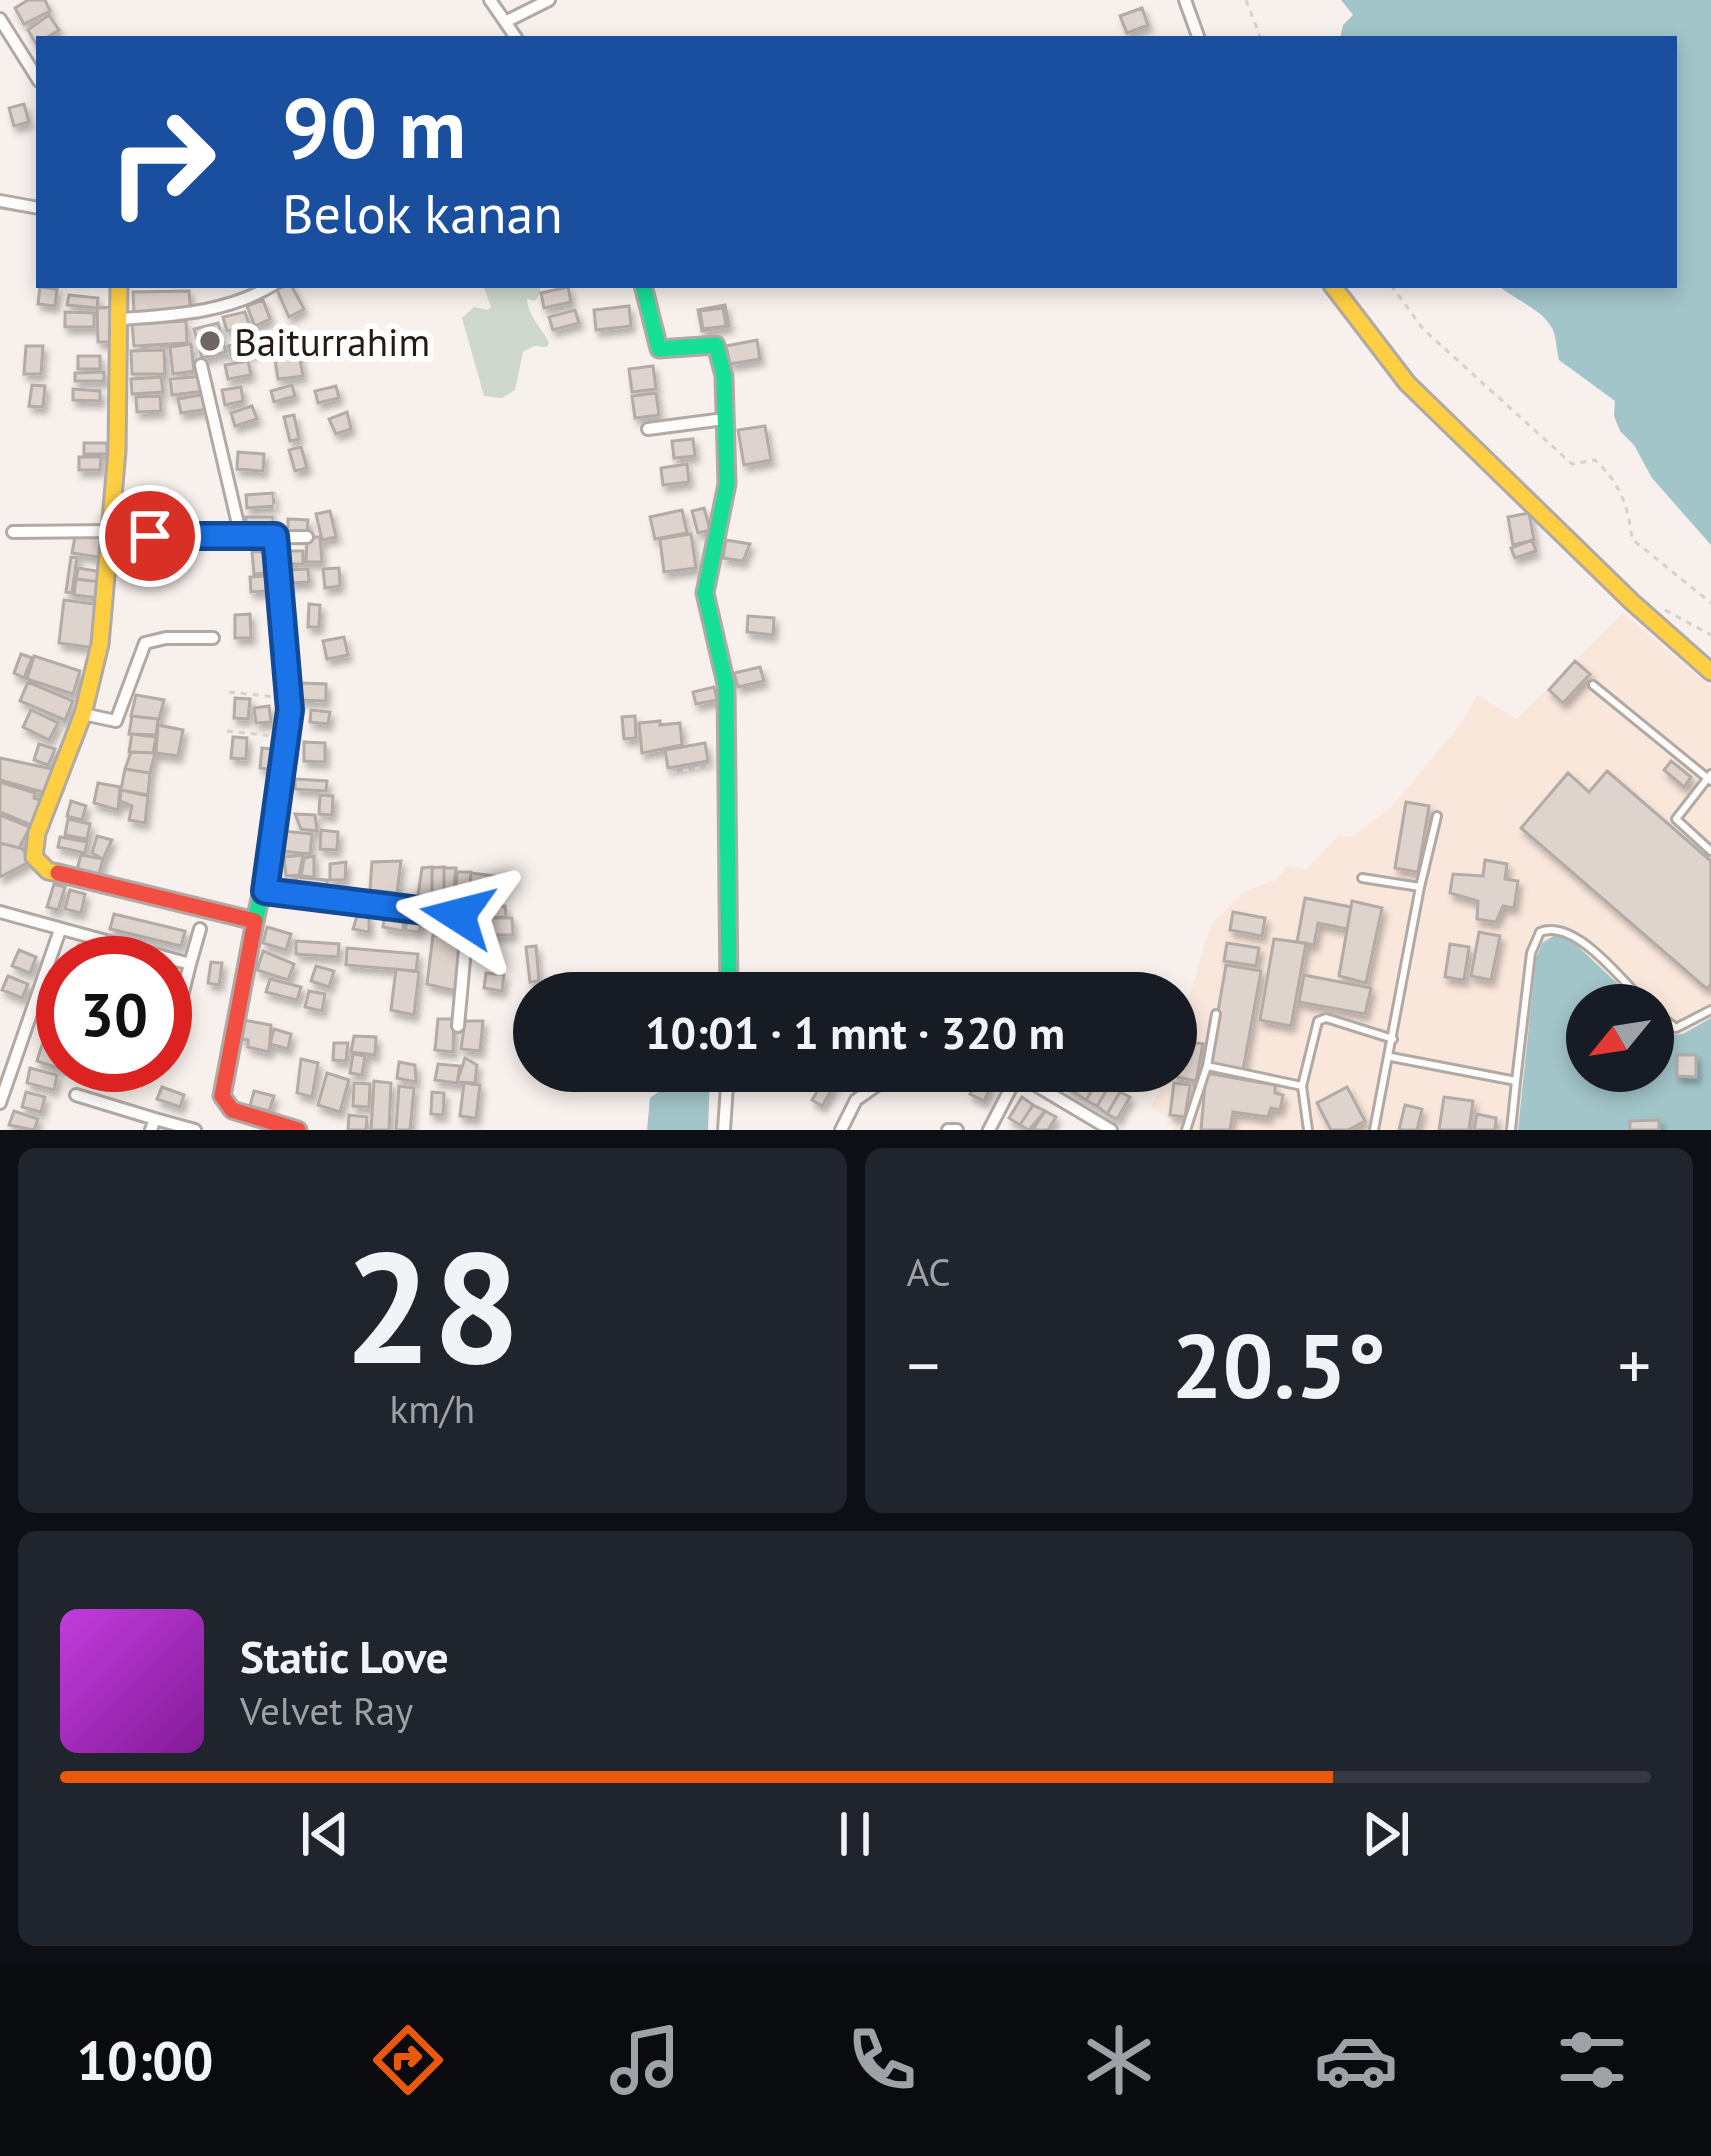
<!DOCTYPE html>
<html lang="id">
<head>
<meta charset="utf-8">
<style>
	body { margin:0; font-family:"PT Sans",sans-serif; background:#20242c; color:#f1f3f6; height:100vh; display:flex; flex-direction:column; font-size:45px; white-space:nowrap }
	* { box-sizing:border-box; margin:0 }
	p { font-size:39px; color:#9ea1a6 }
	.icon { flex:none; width:66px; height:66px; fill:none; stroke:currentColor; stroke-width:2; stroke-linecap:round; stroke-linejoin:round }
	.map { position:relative; height:1130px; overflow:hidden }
	.panel { display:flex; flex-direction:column; gap:18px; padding:18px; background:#0d0f14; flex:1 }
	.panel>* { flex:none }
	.guide { position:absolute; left:36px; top:36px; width:1641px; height:252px; border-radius:0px; box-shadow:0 6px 18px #0003; background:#1a4fa0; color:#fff; overflow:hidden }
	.needle { width:78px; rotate:240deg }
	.buttons { position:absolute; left:1566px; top:984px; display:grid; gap:24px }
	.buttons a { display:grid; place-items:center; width:108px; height:108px; border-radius:50%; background:#171b24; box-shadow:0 6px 18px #0003; font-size:60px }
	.speed { position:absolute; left:36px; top:936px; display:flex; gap:24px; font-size:60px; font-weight:700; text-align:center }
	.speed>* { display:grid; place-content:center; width:156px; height:156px; border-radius:50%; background:#171b24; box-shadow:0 6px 18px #0003; line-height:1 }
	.speed .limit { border:18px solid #d22; background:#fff; color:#111 }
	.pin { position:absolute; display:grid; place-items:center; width:102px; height:102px; color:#fff; margin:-51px; border:6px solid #fff; border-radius:50%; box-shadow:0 3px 12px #0007 }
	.me { position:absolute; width:132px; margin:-66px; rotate:279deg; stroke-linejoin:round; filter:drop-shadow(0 0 9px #0008) }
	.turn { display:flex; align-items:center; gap:42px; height:252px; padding:0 48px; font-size:54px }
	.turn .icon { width:156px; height:156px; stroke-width:2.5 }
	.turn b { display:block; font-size:84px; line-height:102px }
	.big { font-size:90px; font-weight:800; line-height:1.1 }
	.panel .card { flex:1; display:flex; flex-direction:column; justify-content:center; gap:18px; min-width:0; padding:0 42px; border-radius:18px; background:#20242c }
	.panel .dial { align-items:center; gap:0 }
	.dial b { font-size:156px; line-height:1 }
	.song { display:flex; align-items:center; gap:36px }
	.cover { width:144px; height:144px; border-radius:18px; background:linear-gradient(135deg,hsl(290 70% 55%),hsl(290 70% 35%)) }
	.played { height:12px; border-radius:6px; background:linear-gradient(90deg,#ea580c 80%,#363941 80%) }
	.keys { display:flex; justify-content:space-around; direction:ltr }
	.heat { display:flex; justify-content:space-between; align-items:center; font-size:66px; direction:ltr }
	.panel .tiles { flex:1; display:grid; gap:18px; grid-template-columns:1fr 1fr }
	.card:last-child { grid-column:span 2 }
	.trip { position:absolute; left:513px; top:972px; width:684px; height:120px; border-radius:60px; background:#171b24; box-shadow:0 6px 18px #0003; font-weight:800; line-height:120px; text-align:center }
	.tabs { display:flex; height:192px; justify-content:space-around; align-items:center; background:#090b0e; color:#9ea1a6 }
	.tabs .icon { width:84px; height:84px }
	.tabs .on { color:#ea580c }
	.tabs b { font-size:54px; color:#f1f3f6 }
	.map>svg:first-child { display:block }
	.built { fill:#fae7dc; fill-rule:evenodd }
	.green { fill:#ced8cd }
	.water { fill:#a2c5c9 }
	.building { fill:#dfd4cd; stroke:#b3aba6; stroke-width:3; filter:url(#shadow) }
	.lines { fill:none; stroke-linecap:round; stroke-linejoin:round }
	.lane-casing { stroke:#b1a9a4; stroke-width:12 }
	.street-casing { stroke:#b1a9a4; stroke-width:16 }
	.fast-casing { stroke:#b1a9a4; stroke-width:21 }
	.slow-casing { stroke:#b1a9a4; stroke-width:21 }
	.jam-casing { stroke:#b1a9a4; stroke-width:21 }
	.path { stroke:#d4d1d0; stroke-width:3; stroke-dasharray:6 6; stroke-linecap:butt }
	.lane { stroke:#fefdfc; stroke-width:6 }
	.street { stroke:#fefdfc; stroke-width:10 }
	.fast { stroke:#16e098; stroke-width:15 }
	.slow { stroke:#ffcf43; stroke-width:15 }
	.jam { stroke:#f24e42; stroke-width:15 }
	.route-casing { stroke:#114b97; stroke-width:30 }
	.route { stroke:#1a73e8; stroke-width:21 }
	.poi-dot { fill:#6f6661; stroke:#fff; stroke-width:4.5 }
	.labels { text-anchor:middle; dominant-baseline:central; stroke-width:12; stroke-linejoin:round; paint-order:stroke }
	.poi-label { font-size:39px; fill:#261c16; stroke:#fff; text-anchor:start }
</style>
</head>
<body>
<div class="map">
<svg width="1711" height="1130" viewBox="0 0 1711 1130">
	<defs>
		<filter id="shadow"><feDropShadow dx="3.5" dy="6" stdDeviation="3" flood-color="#0004"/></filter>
	</defs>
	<rect width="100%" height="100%" fill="#f7f0ec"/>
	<path class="built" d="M1623,613l88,74v443h-537l2,-7 -25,-16 17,-36h8v-42l8,-13 26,-90 33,-34 33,-12 11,-14 19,4 33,-35 12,2 41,-30 73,-89 12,-23 40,24zM1587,1005h66v66h-66z"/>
	<path class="green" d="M483,285h56l2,8 -6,8 -8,-2c2,19 14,28 22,43l-2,5 -13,-1 -11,6 -8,38 -13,8 -18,-2 -22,-78 12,-11 14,3 3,-3z"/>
	<path class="water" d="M1341,0h370v545l-59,-67 -18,-33 -14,-14 -6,-15 1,-15 -56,-41c-3,-11 -2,-20 -6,-30 -9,-20 -39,-31 -56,-45h177v-246h-334l3,-14 10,-10z
		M1555,935h11l74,70h-53v66h66v-53l18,17 12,-1 28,-16v112h-193l18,-172 6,-15z
		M662,1071h48l-2,59h-61l3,-32 11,-8z"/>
	<path class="building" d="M28,0h17l5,11 -26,13 -9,-16z
		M1142,8l6,17 -21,8 -7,-17z
		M49,15l10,15 -23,14 -8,-14z
		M24,104l5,18 -15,4 -5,-18z
		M287,285h4l13,24 -15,8 -12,-27z
		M40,287l17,2 -2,17 -17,-2z
		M568,287l3,15 -27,6 -3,-15z
		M189,291l2,21 -57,1 -1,-21z
		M69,295l29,3 -1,10 -30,-3z
		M263,300l7,19 -15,7 -8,-20z
		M725,305l4,21 -27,5 -4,-21z
		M629,306l2,20 -35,4 -2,-20z
		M116,307l4,35h-22l-1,-34z
		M723,308l3,18 -23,3 -3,-18z
		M575,310l4,13 -26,7 -4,-13z
		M65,312l29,1v14h-29z
		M245,312l4,13 -22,6 -4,-14z
		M186,321l1,22 -53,3 -2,-22z
		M218,323l8,29 -24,6 -8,-29z
		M291,337l6,14 -20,5 -3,-9z
		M253,339l3,13 -24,6 -4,-12z
		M757,340l3,19 -30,5 -4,-18z
		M191,344l3,27 -21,3 -3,-27z
		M26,346h17l-2,28h-17z
		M164,350l1,24h-33l-1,-23z
		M299,355l4,21 -25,3 -3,-19z
		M78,356h22v13h-22z
		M248,361l3,14 -23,4 -3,-14z
		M653,366l3,23 -24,3 -3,-23z
		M104,372v9h-29v-8z
		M203,376l2,15 -33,4 -2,-16z
		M161,377l2,15 -31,2 -1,-15z
		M32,385l13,1 -2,21 -14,-1z
		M292,385l3,11 -21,6 -3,-11z
		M336,386l3,12 -21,5 -3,-12z
		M241,387l2,14 -18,4 -3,-15z
		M73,389l27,2v10l-27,-1z
		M656,393l3,22 -24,3 -3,-22z
		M206,394l2,15 -27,4 -3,-14z
		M160,396l1,15 -24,1 -1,-15z
		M252,406l5,13 -22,7 -4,-13z
		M347,412l4,17 -15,5 -7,-15z
		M294,415l5,24 -9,2 -6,-24z
		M765,426l6,34 -27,5 -6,-35z
		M693,439l2,17 -21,2 -2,-17z
		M84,443h23v11h-23z
		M301,447l6,21 -12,3 -6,-21z
		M238,452l26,2 -1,17 -26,-2z
		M79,457h22l-1,13h-21z
		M687,464l2,18 -26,3 -2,-17z
		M273,493l1,13 -27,2 -1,-13z
		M704,508l6,22 -12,3 -6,-22z
		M682,510l5,23 -32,6 -5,-22z
		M330,511l6,26 -14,3 -6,-26z
		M1529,513l5,27 -21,5 -5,-28z
		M246,517h27v18l-27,-1z
		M288,519l20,1 -1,13h-19z
		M76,531l33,6 -4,21 -33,-5z
		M691,534l5,34 -32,4 -4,-33z
		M307,537h13l2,25h-16z
		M726,540l24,4 -7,17 -20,-3z
		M1532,540l4,11 -21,7 -4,-10z
		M252,551l17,2 8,19 -23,2z
		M284,551h19v13h-19z
		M71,557l6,1 -5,35 -6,-1z
		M78,568l24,4 -1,10 -25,-3z
		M339,568l1,18 -15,2 -2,-19z
		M308,569l1,13 -22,1v-13z
		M276,575l1,15 -26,2 -1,-15z
		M76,579l25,3 -2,16 -25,-3z
		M64,600l38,5 -6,43 -37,-5z
		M309,604l11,1 -1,22h-11z
		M250,614l1,24h-16v-23z
		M748,616l26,2 -1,17 -26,-3z
		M344,637l4,18 -21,4 -4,-18z
		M21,654l11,4 -8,20 -10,-5z
		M34,656l46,15 -7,23 -46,-15z
		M1575,661l15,13 -27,29 -14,-13z
		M760,667l4,14 -26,6 -4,-14z
		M28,682l45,19 -8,19 -45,-19z
		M300,683l26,1v17l-26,-1z
		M714,687l3,13 -21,4 -3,-12z
		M136,695l28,5 -5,19 -28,-3z
		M235,698l15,1 -2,20 -14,-1z
		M269,706l2,16 -15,1 -2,-15z
		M31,710l27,13 -9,17 -26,-13z
		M311,710l19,2 -2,12 -18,-2z
		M132,716l26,3 -2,16 -27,-1z
		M635,716l1,22 -12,1 -2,-22z
		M660,721v4l20,-2 2,22 -40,8 -3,-30z
		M158,725l25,5 -5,26 -22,-3z
		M132,734l24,3 -3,16 -24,-1z
		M233,737l14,1 -1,21 -15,-1z
		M304,742l21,1v19l-21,-1z
		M705,743l3,18 -40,7 -3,-18z
		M39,744l16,5 -7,16 -14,-5z
		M262,748l19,2 -3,20 -18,-2z
		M131,752l24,1 -5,20 -25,-4z
		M0,758l57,12 -11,23 -46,-13z
		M1671,761l20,16 -7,10 -20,-17z
		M125,769l25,4 -2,22 -27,-5z
		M1607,771l104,90v123l-4,5 -186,-161 47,-55 21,19z
		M295,779l32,2 -1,10 -31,-2z
		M0,782l35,11 -1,5 11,4 -7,26 -38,-16z
		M98,783l22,4 -2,23 -24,-7z
		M121,790l27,6 -3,27 -16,-3 3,-14 -12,-5z
		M320,795l13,1 -1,19 -13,-1z
		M71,801l15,5 -4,14 -15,-4z
		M1406,802l23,4 -11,66 -23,-4z
		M295,814l20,1 2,16 -16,-2z
		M0,815l30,12 -11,21 -19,-5z
		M68,819l22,5 -3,15 -22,-4z
		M321,830l17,2 -1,18 -17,-1z
		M283,831l29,3 -2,20 -29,-3z
		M97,836l15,4 -9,19 -11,-6z
		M60,837l27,5 -2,11 -27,-6z
		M0,843l23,6 6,13 -29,15z
		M81,855l22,4 -6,23 -21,-9z
		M303,855l-4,20 -13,1 -2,-19z
		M314,856v21l-13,-1 3,-18z
		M1485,860l22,4 -2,15 13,2 -4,27 -11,-2 -7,16 -19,-3 1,-18 -28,-8 3,-19 30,2z
		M401,861l-4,32 -27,-3 2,-28z
		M346,862l-1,18h-15v-16z
		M432,867v30l-14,-2 4,-27z
		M444,867v31l-12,-3v-27z
		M444,868h12l-3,29 -9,-1z
		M457,872h14l-2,27 -11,-2 -2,-5z
		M471,873l24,3v18l-25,-3z
		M296,877l31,3v8l-31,-4z
		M54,884l11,3 -7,23 -11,-3z
		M70,890l15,4 -4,19 -16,-4z
		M1305,898l46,9 -4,22 -29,-6 -4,22 -17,-3z
		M1352,901l30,7 -16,75 -27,-7z
		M505,906l1,11 -21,1v-11z
		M410,911l14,1 -5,20 -14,-2z
		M1233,912l32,6 -3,18 -32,-6z
		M358,913l11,2v17l-16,-3z
		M385,913l19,3 -1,15 -20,-4z
		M114,914l71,17 -4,15 -71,-17z
		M489,918h23l1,17h-24z
		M267,927l24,7 -5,16 -23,-7z
		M1479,932l21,4 -9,44 -20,-4z
		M433,935l28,3 -5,53 -29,-7z
		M1274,939l32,4 -15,83 -31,-6z
		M296,941l43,3 -1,13 -42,-3z
		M1227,943l32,5 -3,18 -32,-5z
		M1450,944l19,3 -5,33 -19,-3z
		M79,945l31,12 -2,6h-34z
		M536,946l3,35 -9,1 -4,-35z
		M347,948l71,6 -2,17 -70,-6z
		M19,950l17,7 -6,16 -18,-7z
		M263,951l31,13 -6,16 -31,-10z
		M211,962l11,1 -3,22 -11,-2z
		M1226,965l35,6 -18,99 -34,-6z
		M316,966l18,5 -5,16 -18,-6z
		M396,969l23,3 -5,43 -23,-5z
		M486,973l18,2 -2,16 -18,-3z
		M1304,975l67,13 -6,26 -66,-12z
		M8,976l20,8 -6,14 -20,-8z
		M270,979l31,8 -4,13 -31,-8z
		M309,991l16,3 -3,17 -17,-4z
		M438,1019h16l-1,33 -18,-2z
		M243,1020l28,5 -2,27 -21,-5v-7l-7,-1z
		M465,1021h18l-3,30 -19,-2z
		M50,1022l13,5v18l-19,-7z
		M274,1029l17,5 -3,15 -18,-5z
		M354,1036l22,1 -1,18 -24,-3z
		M1180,1040l23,4 -7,37 -23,-5z
		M334,1043h14l-2,18 -13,-1z
		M42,1045l21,6 -2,18 -24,-8z
		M353,1054l12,2 -3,19 -12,-2z
		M1677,1055h19v22l-19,-1z
		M465,1058l12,7 -2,18 -18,-1z
		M301,1059l17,4 -6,34 -15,-4z
		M399,1062l16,3 1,17 -19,-4z
		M438,1064l22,2 -3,17 -22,-3z
		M30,1068l27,7 -3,15 -27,-7z
		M1075,1071l13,1 -13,21 -10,-7z
		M1088,1072l12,6 -14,22 -11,-7z
		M327,1073l22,7 -9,32 -22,-7z
		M1206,1073l69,12v8l8,2 -3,15 -9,-2 -3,9 -35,-5 -3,18h-29z
		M1100,1078l10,7 -13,21 -11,-6z
		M824,1080l10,6 -12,20 -10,-6z
		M374,1081l17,2 -2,47h-18z
		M977,1081l14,6 -7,14 -14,-7z
		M354,1083l16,1 -1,23 -16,-1z
		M464,1083l16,2 -4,33 -16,-2z
		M1174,1083l16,2 -5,32 -15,-2z
		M1110,1085l10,7 -13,22 -10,-8z
		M399,1086l15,2 -4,42h-14z
		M162,1087l22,8 -4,12 -23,-8z
		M1347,1087l18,34 -17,9h-17l-14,-27z
		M254,1091l20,5 -5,15 -19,-5z
		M26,1092l19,5 -4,15 -19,-5z
		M432,1092l12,1 -1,22 -12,-1z
		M1120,1092l10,5 -13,22 -10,-5z
		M1022,1097l11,8 -13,20 -11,-7z
		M1444,1097l29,4 -4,28 3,1h-33z
		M1033,1105l12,6 -16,19 -9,-5z
		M1405,1105l17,4 -5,21h-18z
		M14,1111l24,8 -4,11 -25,-5z
		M1045,1111l11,6 -8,13h-15z
		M1477,1114l19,4 -1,12h-21z
		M349,1115l18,2 -1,13h-18z
		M1659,1120v10h-29v-9z"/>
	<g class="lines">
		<defs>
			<path id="lane" d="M1593,685l118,96
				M1711,774l-35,45 35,32
				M1362,878l58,9 -46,243
				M1420,887l17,-71
				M1653,1011l23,17 35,-18
				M1391,1057l125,24 -5,49
				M1207,1066l95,20
				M1516,1081l15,-128 9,-21c36,-14 83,50 107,73
				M1186,1130l21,-64 9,-52
				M1308,1130l-6,-44 16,-65 8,-3 67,21"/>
			<path id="street" d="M490,0l27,39
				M1185,0l14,39
				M0,19l39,62
				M507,21l42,-21
				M0,201l39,7
				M121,319c53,-4 105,-6 152,-34
				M201,365l40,172
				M648,429l76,-10
				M13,532l97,-1 83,7 114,-1
				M83,714l33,7 29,-78 21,-5h47
				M265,891l193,24 9,12 -9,99
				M0,912l190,52 10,-35
				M182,996l8,-32
				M1012,1071l99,59
				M76,1095l79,24
				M0,1103l60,-173
				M151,1130l4,-11 40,11
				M724,1130l4,-59
				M841,1130l15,-30 41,-29
				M948,1130h9
				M989,1130l29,-56"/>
			<path id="fast" d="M643,285l16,64 57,-4 8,31 3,108 -22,109 21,91 3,309
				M255,921l18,-80 17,-131 -15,-174"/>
			<path id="slow" d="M1332,285l75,98 225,219 79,70
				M58,873l-10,-2 -14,-14 3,-24 46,-119 17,-70 17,-193 2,-166"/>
			<path id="jam" d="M58,873l197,48 -33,175 10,14 66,20"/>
		</defs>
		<use href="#lane" class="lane-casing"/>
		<use href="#street" class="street-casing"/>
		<use href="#fast" class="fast-casing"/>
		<use href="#slow" class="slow-casing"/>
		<use href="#jam" class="jam-casing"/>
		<path class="path" d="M1246,0l15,39
			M1391,285l32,44 149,135 23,-4c25,23 33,45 37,79l79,64
			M275,492v30
			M1665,610l46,25
			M229,692l47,5
			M227,731l46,5
			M671,773l43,-8"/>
		<use href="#lane" class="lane"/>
		<use href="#street" class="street"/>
		<use href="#fast" class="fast"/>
		<use href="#slow" class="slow"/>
		<use href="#jam" class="jam"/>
	</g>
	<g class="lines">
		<defs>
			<path id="route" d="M150,536h125l15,174 -25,181 193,24"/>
		</defs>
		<use href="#route" class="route-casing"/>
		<use href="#route" class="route"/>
	</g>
	<circle class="poi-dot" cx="210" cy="341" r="12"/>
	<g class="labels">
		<g class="poi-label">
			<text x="234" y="341">Baiturrahim</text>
		</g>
	</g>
</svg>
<div class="buttons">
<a><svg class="needle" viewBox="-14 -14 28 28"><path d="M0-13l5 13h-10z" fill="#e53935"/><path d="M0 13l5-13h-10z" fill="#9ea1a6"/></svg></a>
</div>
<div class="speed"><div class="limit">30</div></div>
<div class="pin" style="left:150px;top:536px;background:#d93025"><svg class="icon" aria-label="arrive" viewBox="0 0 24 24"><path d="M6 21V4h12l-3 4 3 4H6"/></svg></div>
<svg class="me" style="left:458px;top:915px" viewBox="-20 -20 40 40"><path d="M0-17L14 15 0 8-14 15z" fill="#1a73e8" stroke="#fff" stroke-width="4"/></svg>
<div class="trip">10:01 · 1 mnt · 320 m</div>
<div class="guide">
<div class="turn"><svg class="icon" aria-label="right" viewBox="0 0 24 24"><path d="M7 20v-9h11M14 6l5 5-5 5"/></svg><div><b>90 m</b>Belok kanan</div></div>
</div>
</div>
<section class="panel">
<div class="tiles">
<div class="card dial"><b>28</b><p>km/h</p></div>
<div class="card"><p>AC</p>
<div class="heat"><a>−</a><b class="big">20.5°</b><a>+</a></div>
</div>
<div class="card">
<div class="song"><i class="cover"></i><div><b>Static Love</b><p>Velvet Ray</p></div></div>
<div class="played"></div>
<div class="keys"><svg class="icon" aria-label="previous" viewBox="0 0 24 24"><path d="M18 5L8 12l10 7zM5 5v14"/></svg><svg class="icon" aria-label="pause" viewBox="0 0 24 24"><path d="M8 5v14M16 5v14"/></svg><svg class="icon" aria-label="next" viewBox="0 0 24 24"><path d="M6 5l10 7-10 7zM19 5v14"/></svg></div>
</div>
</div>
</section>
<nav class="tabs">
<b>10:00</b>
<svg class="icon on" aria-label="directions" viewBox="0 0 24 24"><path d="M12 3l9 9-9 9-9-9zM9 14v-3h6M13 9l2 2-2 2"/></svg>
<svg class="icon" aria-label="music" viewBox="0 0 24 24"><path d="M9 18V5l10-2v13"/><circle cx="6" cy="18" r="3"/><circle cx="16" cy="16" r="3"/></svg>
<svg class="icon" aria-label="phone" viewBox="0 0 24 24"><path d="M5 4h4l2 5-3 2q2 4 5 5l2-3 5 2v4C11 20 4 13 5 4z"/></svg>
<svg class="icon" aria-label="climate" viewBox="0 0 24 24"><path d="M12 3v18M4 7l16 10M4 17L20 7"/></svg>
<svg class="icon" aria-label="car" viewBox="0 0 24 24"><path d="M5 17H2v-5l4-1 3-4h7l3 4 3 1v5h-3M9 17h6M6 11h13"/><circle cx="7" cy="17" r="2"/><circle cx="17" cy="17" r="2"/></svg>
<svg class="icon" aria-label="filters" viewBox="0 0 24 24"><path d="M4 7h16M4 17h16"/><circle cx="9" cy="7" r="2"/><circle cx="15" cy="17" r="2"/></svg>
</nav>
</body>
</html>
